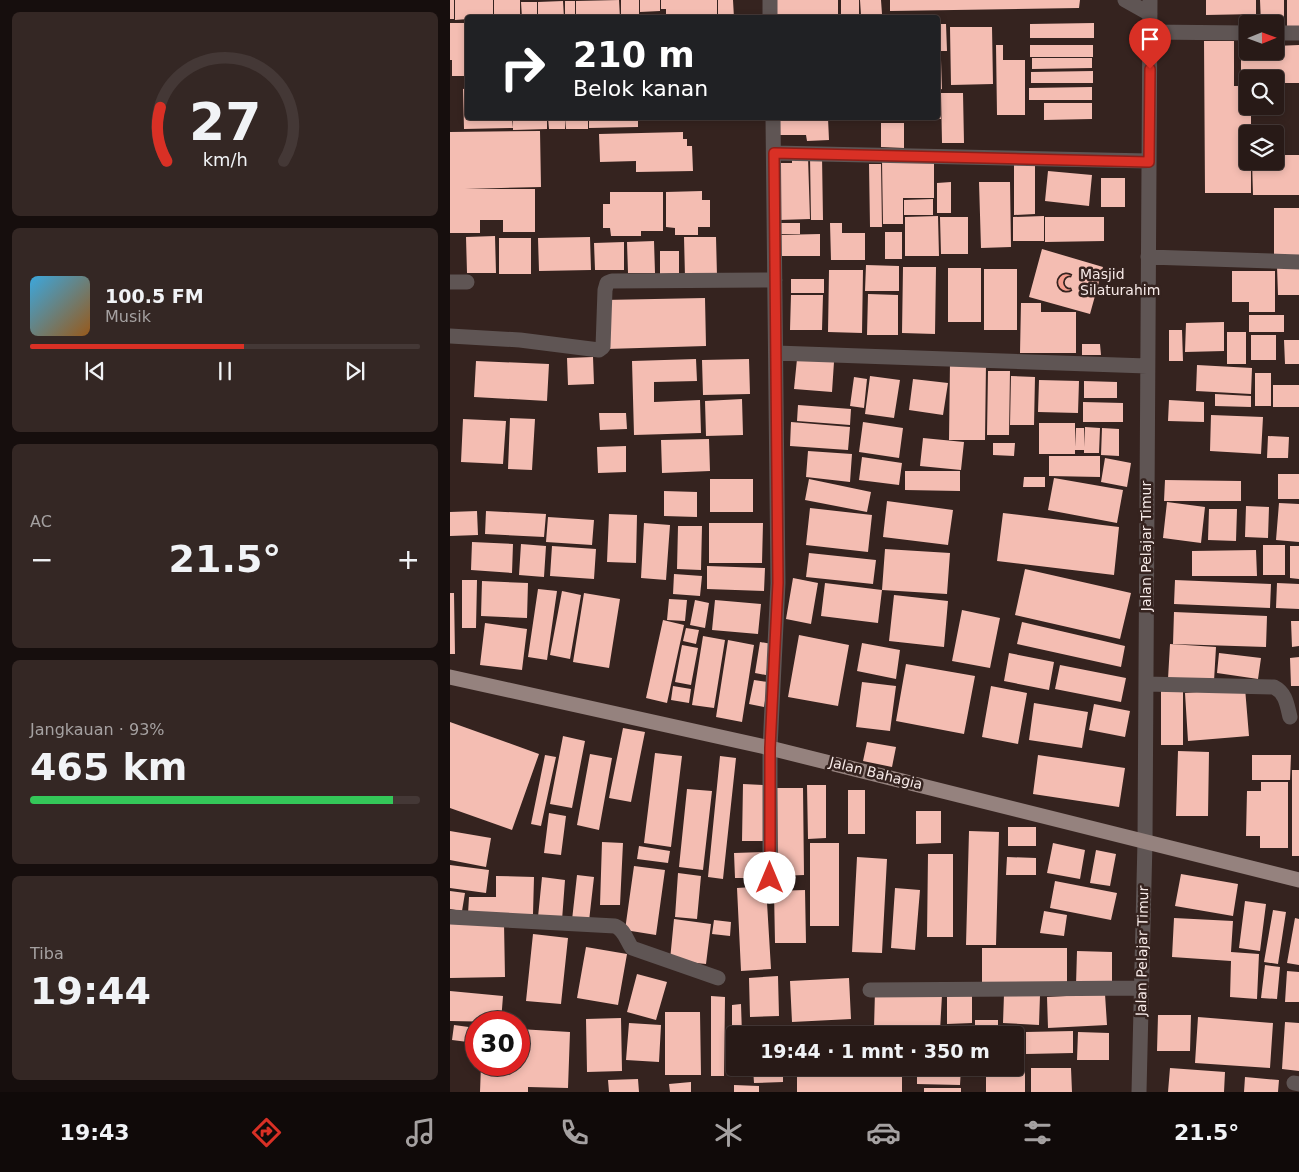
<!DOCTYPE html>
<html lang="id">
<head>
<meta charset="utf-8">
<style>
	body { margin:0; font-family:"DejaVu Sans",sans-serif; background:#342724; color:#f1f3f6; height:100vh; display:flex; flex-direction:column; font-size:19px; white-space:nowrap }
	* { box-sizing:border-box; margin:0 }
	p { font-size:16px; color:#a5a1a1 }
	.icon { flex:none; width:28px; height:28px; fill:none; stroke:currentColor; stroke-width:2; stroke-linecap:round; stroke-linejoin:round }
	.map { position:relative; flex:1; overflow:hidden }
	.panel { display:flex; flex-direction:column; gap:12px; padding:12px; background:#160e0d; width:450px }
	.panel>* { flex:none }
	.hud { position:absolute; left:15px; top:15px; width:475px; height:105px; border-radius:5px; box-shadow:0 2px 8px #0003,0 0 0 1px #443836; background:#202124; color:#fff; overflow:hidden }
	.needle { width:32px; rotate:89deg }
	.buttons { position:absolute; left:789px; top:15px; display:grid; gap:10px }
	.buttons a { display:grid; place-items:center; width:45px; height:45px; border-radius:5px; background:#281a17; box-shadow:0 2px 8px #0003,0 0 0 1px #443836; font-size:25px }
	.speed { position:absolute; left:15px; top:1011px; display:flex; gap:10px; font-size:25px; font-weight:700; text-align:center }
	.speed>* { display:grid; place-content:center; width:65px; height:65px; border-radius:50%; background:#281a17; box-shadow:0 2px 8px #0003,0 0 0 1px #443836; line-height:1 }
	.speed .limit { border:8px solid #d22; background:#fff; color:#111 }
	.pin { position:absolute; display:grid; place-items:center; width:42px; height:42px; color:#fff; margin:-51px -21px; border-radius:50% 50% 50% 0; rotate:-45deg; box-shadow:0 0 5px #0007 }
	.pin .icon { rotate:45deg }
	.me { position:absolute; width:55px; margin:-28px; rotate:0deg; stroke-linejoin:round; filter:drop-shadow(0 0 4px #0008) }
	.turn { display:flex; align-items:center; gap:18px; height:105px; padding:0 25px; font-size:22px }
	.turn .icon { width:65px; height:65px; stroke-width:2.5 }
	.turn b { display:block; font-size:35px; line-height:42px }
	.big { font-size:38px; font-weight:700; line-height:1.1 }
	.panel .card { flex:1; display:flex; flex-direction:column; justify-content:center; gap:8px; min-width:0; padding:0 18px; border-radius:8px; background:#342724 }
	.panel .dial { align-items:center; gap:0 }
	.dial svg { height:130px; overflow:visible; fill:none; stroke:#443836; stroke-width:7; stroke-linecap:round; text-anchor:middle }
	.dial text { fill:#f1f3f6; stroke:none }
	.song { display:flex; align-items:center; gap:15px }
	.cover { width:60px; height:60px; border-radius:8px; background:linear-gradient(135deg,hsl(200 70% 55%),hsl(30 70% 35%)) }
	.played { height:5px; border-radius:2px; background:linear-gradient(90deg,#d93025 55%,#443836 55%) }
	.keys { display:flex; justify-content:space-around; direction:ltr }
	.heat { display:flex; justify-content:space-between; align-items:center; font-size:28px; direction:ltr }
	.charge { height:8px; border-radius:4px; background:linear-gradient(90deg,#34c759 93%,#443836 0) }
	.trip { position:absolute; left:276px; top:1026px; width:298px; height:50px; border-radius:5px; background:#281a17; box-shadow:0 2px 8px #0003,0 0 0 1px #443836; font-weight:700; line-height:50px; text-align:center }
	.dock { display:flex; height:80px; justify-content:space-around; align-items:center; background:#100a09; color:#a5a1a1 }
	.dock .icon { width:35px; height:35px }
	.dock .active { color:#d93025 }
	.dock b { font-size:22px; color:#f1f3f6 }
	main { display:flex; flex:1; min-height:0 }
	.map>svg:first-child { display:block }
	.building { fill:#f4bdb2 }
	.lines { fill:none; stroke-linecap:round; stroke-linejoin:round }
	.minor { stroke:#5f5554; stroke-width:15 }
	.major { stroke:#95827e; stroke-width:15 }
	.route-casing { stroke:#8d1f18; stroke-width:12 }
	.route { stroke:#d93025; stroke-width:9 }
	.labels { text-anchor:middle; dominant-baseline:central; stroke-width:5; stroke-linejoin:round; paint-order:stroke }
	.poi-label { font-size:14px; fill:#f7eae8; stroke:#35231f; text-anchor:start }
	.street-label { font-size:14px; fill:#f7eae8; stroke:#35231f }
</style>
</head>
<body>
<main>
<section class="panel">
<div class="card dial"><svg viewBox="0 0 100 80">
<path d="M14 69A42 42 0 1 1 86 69"/>
<path d="M14 69A42 42 0 0 1 10 36" stroke="#d93025"/>
<text x="50" y="56" font-size="32" font-weight="700">27</text>
<text x="50" y="72" font-size="11">km/h</text>
</svg></div>
<div class="card">
<div class="song"><i class="cover"></i><div><b>100.5 FM</b><p>Musik</p></div></div>
<div class="played"></div>
<div class="keys"><svg class="icon" aria-label="previous" viewBox="0 0 24 24"><path d="M18 5L8 12l10 7zM5 5v14"/></svg><svg class="icon" aria-label="pause" viewBox="0 0 24 24"><path d="M8 5v14M16 5v14"/></svg><svg class="icon" aria-label="next" viewBox="0 0 24 24"><path d="M6 5l10 7-10 7zM19 5v14"/></svg></div>
</div>
<div class="card"><p>AC</p>
<div class="heat"><a>−</a><b class="big">21.5°</b><a>+</a></div>
</div>
<div class="card"><p>Jangkauan · 93%</p><b class="big">465 km</b><div class="charge"></div></div>
<div class="card"><p>Tiba</p><b class="big">19:44</b></div>
</section>
<div class="map">
<svg width="849" height="1092" viewBox="0 0 849 1092">
	<rect width="100%" height="100%" fill="#35231f"/>
	<path class="building" d="M0,0h4v19h-4z
		M5,0h38v18h-25v1l-13,1z
		M44,0h26v18h-26z
		M169,0l1,18h-44v-17z
		M171,0h18v18h-18z
		M190,0h20v11l-20,1z
		M211,0h56v18h-51v-9h-5z
		M268,0h15l1,18h-16z
		M326,0h62v18h-62z
		M391,0h18v15h-18z
		M410,0h21l1,14 -21,1z
		M440,0h190l-1,8 -189,3z
		M756,0h50v14l-50,1z
		M810,0h24v23l-23,1z
		M837,0h12v26h-12z
		M113,1l1,17h-26v-16z
		M115,1h10v17h-10z
		M71,2h16v16h-15z
		M0,23h16v8h2v45h-16v-16h-2z
		M644,23v15h-64v-14z
		M488,24h8l1,27h-9z
		M500,27h42l1,57 -42,1z
		M754,41h30v45h14v20h3v28h-3v27h3v32h-46z
		M546,45h7v15h22v55h-28z
		M580,45h63v12h-63z
		M849,45v38h-24v-4h-27v4h-7v-37h7v5h27v-5z
		M582,58h60v10l-60,1z
		M491,60l1,29 -4,1v-29z
		M643,71v12h-62v-11z
		M642,87v13h-63v-12z
		M18,88v30h44l1,10 -49,1 -1,-40z
		M488,92h2l1,27h-3z
		M491,93h22l1,50h-22z
		M594,103h48v16l-48,1z
		M63,118h34v11l-34,1z
		M98,118h17v11h-16z
		M115,118h23v11h-22z
		M139,118h49v9l-49,1z
		M329,118h49l1,22 -22,1 -1,-6h-27z
		M431,123h23v25l-23,-1z
		M90,131l1,56 -76,2h70v43h-32v-12h-23v13h-30v-101z
		M233,132v7h4v7h5l1,25 -57,1v-11l-36,1 -1,-28z
		M825,155h24v40h-46l-1,-34h23z
		M360,156h12l1,64h-12z
		M342,157h16l2,62 -31,1v-57h13z
		M484,159v39h-31v26h-20l-1,-64z
		M419,164h12l1,63h-12z
		M564,164h21v50l-21,1z
		M598,171l44,4 -3,31 -44,-5z
		M651,178h24v29h-24z
		M501,182v31h-14v-30z
		M529,182h31l1,65 -30,1z
		M252,191v9h8v27h-12v8h-23v-7l-9,-1v-35z
		M160,192h53v39h-22v5h-30l-1,-8h-7v-24h7z
		M483,199v16h-29v-15z
		M824,208h25v48h-25z
		M488,216l1,40h-34v-39z
		M594,216v25h-31v-24z
		M490,217h28v37h-27z
		M595,217h59v24l-59,1z
		M326,223h24v11h-23z
		M380,223h12v10h23v27h-34z
		M435,232h17v27h-17z
		M370,234v22h-41l-1,-21z
		M45,236l1,37h-29l-1,-36z
		M140,237l1,33 -52,1 -1,-33z
		M234,237h32l1,39 -32,1z
		M49,238h32v36h-32z
		M204,241l1,32h-27l-1,-31z
		M174,242v28h-29l-1,-27z
		M592,249l61,18 -13,47 -61,-17z
		M210,251h19v22l-19,1z
		M416,265l33,1v25h-34z
		M827,266h22v29h-21z
		M453,267h33l-1,67 -33,-1z
		M498,268h33v54h-33z
		M534,269h33v61h-33z
		M379,270h34l-1,63 -34,-1z
		M782,271h43v41h-26v-10h-17z
		M341,279h33v14h-33z
		M418,294l30,1v40h-31z
		M341,295h32l-1,35h-32z
		M255,298l1,48 -100,3 -2,-49z
		M571,303h20v9h35v41h-56z
		M799,315h35v17h-35z
		M774,322v29l-39,1 1,-29z
		M719,330h13l1,31h-14z
		M777,332h19v32h-19z
		M801,335h25v25h-25z
		M834,340h15v24h-14z
		M632,344h18l1,11h-19z
		M143,357l1,27 -26,1 -1,-27z
		M246,359l1,22 -43,1v20l46,-2 1,33 -67,2 -2,-74z
		M299,359l1,35 -47,1 -1,-35z
		M347,359l37,3 -2,30 -38,-3z
		M26,361l73,3 -2,37 -73,-4z
		M500,362l36,1 -1,77h-36z
		M747,365l55,3 -1,26 -55,-3z
		M538,371h22l-1,64h-22z
		M805,373h16v33h-16z
		M420,376l30,4 -6,38 -29,-4z
		M561,376l24,1 -1,48h-24z
		M404,377l13,2 -3,29 -14,-2z
		M463,379l35,4 -5,32 -34,-5z
		M589,380l40,1 -1,32 -40,-1z
		M634,381l33,1v16h-33z
		M823,385h26v22h-26z
		M765,394l36,2v11l-36,-1z
		M292,399l1,36 -37,1 -1,-35z
		M719,400l35,2v20l-36,-1z
		M633,402l40,1v19h-40z
		M348,405l53,4 -1,16 -53,-4z
		M149,413h27l1,16 -27,1z
		M761,415l52,2 -2,37 -51,-3z
		M60,418l25,1 -3,51 -24,-1z
		M13,419l43,2 -3,43 -42,-2z
		M341,422l59,5 -2,23 -58,-4z
		M413,422l40,6 -4,30 -40,-6z
		M589,423h36v24l1,-19h8v19l1,-20 15,1 -1,25h-15v-3h-9v4h-36z
		M652,428l17,1v27l-18,-1z
		M818,436l21,1 -1,21h-21z
		M473,438l41,4 -3,28 -41,-4z
		M259,439l1,32 -48,2 -1,-33z
		M543,443h22l-1,13 -21,-1z
		M176,446v26l-28,1 -1,-26z
		M358,451l44,3 -2,28 -44,-5z
		M599,456h51v21l-51,-1z
		M412,457l40,6 -3,22 -40,-5z
		M655,458l26,5 -4,24 -26,-5z
		M455,471h55v20l-55,-1z
		M828,474h21v25h-21z
		M574,477h21v10h-22z
		M604,478l69,12 -6,33 -69,-13z
		M260,479h43v33h-43z
		M359,479l62,13 -4,20 -62,-12z
		M715,480l76,1v20h-77z
		M214,491l33,1v25l-33,-1z
		M437,501l66,9 -5,35 -65,-8z
		M717,502l38,5 -4,36 -38,-5z
		M829,503l20,1v38l-23,-2z
		M796,506l23,1 -1,31 -23,-1z
		M360,508l62,7 -4,37 -62,-7z
		M759,509h28l-1,32 -28,-1z
		M27,511l1,24 -28,1v-24z
		M36,511l60,3 -2,23 -59,-3z
		M553,513l116,14 -5,48 -117,-14z
		M159,514l28,1 -1,48 -29,-1z
		M98,517l46,3 -2,25 -46,-3z
		M194,523l26,2 -4,55 -25,-2z
		M259,523h54l-1,40h-53z
		M228,526h24l-1,44 -24,-1z
		M22,542l41,2 -1,29 -41,-3z
		M71,544l25,2 -2,31 -25,-2z
		M813,545h22v30h-22z
		M102,546l44,3 -2,30 -44,-3z
		M840,546h9v33l-9,-1z
		M435,549l65,4 -3,41 -65,-4z
		M806,550l1,26h-65v-25z
		M359,553l67,7 -3,24 -67,-7z
		M257,566l58,2 -1,23 -57,-2z
		M575,569l106,24 -11,46 -105,-24z
		M224,574l28,2 -2,20 -27,-2z
		M343,578l25,5 -7,41 -25,-5z
		M12,580h15l-1,48h-14z
		M725,580l96,4 -1,24 -96,-4z
		M32,581l46,2 -1,35 -46,-2z
		M375,583l57,7 -4,33 -57,-7z
		M827,583l22,1v25l-23,-1z
		M88,589l19,2 -10,69 -19,-3z
		M112,591l19,4 -11,64 -20,-4z
		M0,593h4l1,61h-5z
		M134,593l36,6 -11,69 -36,-6z
		M444,595l54,6 -4,46 -55,-6z
		M219,599l18,1 -2,21 -18,-1z
		M245,600l14,3 -4,25 -15,-3z
		M265,600l46,4 -3,30 -46,-4z
		M512,610l38,8 -10,50 -38,-7z
		M724,612l93,4 -1,31 -93,-3z
		M213,620l21,5 -17,78 -21,-5z
		M841,621h8v25l-7,1z
		M572,622l103,24 -4,21 -104,-23z
		M35,623l42,6 -5,41 -42,-5z
		M236,628l13,2 -3,14 -13,-3z
		M349,635l50,10 -11,61 -50,-9z
		M253,636l22,4 -11,68 -22,-3z
		M278,640l26,5 -12,77 -26,-5z
		M310,642l12,2 -6,31 -11,-2z
		M412,643l38,7 -4,29 -39,-8z
		M720,644l46,3 -2,34 -46,-2z
		M232,645l16,3 -7,37 -16,-3z
		M559,653l45,9 -5,28 -45,-9z
		M769,653l42,5 -3,21 -41,-6z
		M849,657v29h-8l-1,-28z
		M456,664l69,12 -11,58 -68,-13z
		M610,665l66,13 -5,24 -66,-13z
		M304,680l14,2 -4,25 -15,-3z
		M412,682l34,4 -6,45 -34,-4z
		M223,686l18,3 -2,14 -18,-3z
		M541,686l36,7 -9,51 -36,-7z
		M795,688l4,48 -61,5 -3,-48z
		M711,690h22v55h-22z
		M584,703l54,9 -6,36 -53,-8z
		M644,704l36,7 -5,26 -36,-7z
		M0,722l89,32 -27,76 -62,-22z
		M173,728l22,4 -14,70 -22,-4z
		M113,736l22,5 -13,67 -22,-4z
		M417,742l29,5 -4,20 -29,-6z
		M728,751l31,1 -1,64h-32z
		M205,753l27,3 -11,91 -27,-4z
		M140,754l22,4 -13,72 -22,-5z
		M95,755l11,2 -15,69 -10,-2z
		M588,755l87,13 -6,39 -86,-13z
		M802,755h39l-1,25h-38z
		M270,756l16,2 -13,121 -15,-2z
		M842,770h7v86h-7z
		M811,782h27v66h-28v-12h-14l1,-45h14z
		M293,784l20,1v56h-21z
		M357,785h19v53l-18,1z
		M327,788h26l1,87 -26,1z
		M237,789l25,2 -9,79 -24,-3z
		M398,790h17v44h-17z
		M466,811h25v32l-25,1z
		M99,813l17,3 -5,39 -17,-2z
		M558,827h28v19h-28z
		M0,831l41,7 -5,29 -36,-7z
		M519,831l30,1 -3,113h-30z
		M152,842l21,1 -3,62h-20z
		M360,843h29v83h-29z
		M603,843l32,7 -5,29 -33,-6z
		M189,846l31,5 -2,12 -31,-4z
		M646,850l20,4 -6,32 -20,-3z
		M315,852v26h-30l-1,-25z
		M478,854h25v83h-26z
		M407,857l30,2 -5,94 -30,-1z
		M557,857l29,1v17h-30z
		M0,865l39,5 -3,23 -36,-5z
		M184,866l31,4 -9,65 -31,-5z
		M228,873l23,3 -4,43 -22,-2z
		M731,874l57,10 -5,32 -58,-10z
		M127,875l17,2 -5,44 -17,-1z
		M46,876l38,1 -1,37h-65l1,-17h27z
		M92,877l23,3 -3,40 -24,-3z
		M605,881l62,12 -6,27 -61,-12z
		M316,886l5,83 -30,2 -4,-83z
		M445,888l25,2 -5,60 -24,-2z
		M355,890l1,53h-31l-1,-52z
		M0,891l15,2 -3,18 -12,-2z
		M795,901l21,3 -6,47 -21,-3z
		M823,910l13,2 -8,52 -14,-2z
		M594,911l23,4 -3,21 -24,-3z
		M724,918l59,3 -2,31 28,2 -2,45 -27,-2 1,-36 -59,-4z
		M845,918l4,1v46l-12,-2z
		M224,919l37,5 -5,40 -36,-4z
		M264,920l17,2 -1,14 -18,-2z
		M54,923l1,54 -55,1v-54z
		M83,934l35,4 -7,66 -35,-3z
		M136,947l41,7 -9,51 -41,-7z
		M532,948h85v35h-85z
		M627,951l35,1v33h-36z
		M815,965l15,2 -3,32 -16,-1z
		M837,971l12,1v30h-14z
		M187,974l30,8 -11,38 -29,-8z
		M328,976l1,40 -29,1 -1,-39z
		M399,978l2,41 -59,3 -2,-41z
		M0,991l53,5 -2,26 -51,-1z
		M425,991l67,4 -2,36 -66,-3z
		M554,994l36,1 -1,30 -36,-2z
		M655,994l2,31 -59,3 -1,-31z
		M497,995h25v28l-25,1z
		M261,996l14,1 -1,79h-13z
		M291,1004l1,31h-7v28h-3v-58z
		M215,1012h35l1,63h-36z
		M708,1015h33l-1,36h-33z
		M748,1017l75,6 -3,45 -75,-5z
		M171,1018l1,53 -35,1 -1,-53z
		M525,1020h23v15h-23z
		M835,1022l14,1v48l-17,-2z
		M179,1023l32,2 -2,37 -33,-2z
		M4,1025l22,3v15l-24,-3z
		M553,1026l20,1 -1,28h-7v-20h-12z
		M331,1028v7h-29l-1,-6z
		M69,1029l51,3 -2,56 -40,-1v5h-48l1,-27h38z
		M494,1030l24,1 -1,4h-24z
		M623,1031v22l-47,1v-22z
		M628,1032l31,1v27h-32z
		M575,1067v25h-39v-24z
		M303,1068h30v14l-29,1z
		M452,1068v24h-105v-23z
		M467,1068h44l-1,17 -43,-1z
		M581,1068h40l1,24h-41z
		M720,1068l55,4 -1,20h-56z
		M795,1077l34,3 -1,12h-34z
		M188,1079l1,13h-30l-1,-12z
		M241,1082v10h-21l-1,-8z
		M284,1085l25,1v6h-25z
		M474,1088h37v4h-37z"/>
	<g class="lines">
		<path class="minor" d="M320,0v18
			M675,0l25,14
			M700,32l98,1
			M825,33h24
			M324,153l375,8
			M698,257l151,5
			M0,282h17
			M0,336l70,4 79,10 4,-3 2,-57 2,-7 5,-2 163,-1
			M326,353l371,13
			M696,684l128,3c12,6 13,18 16,30
			M320,877v-129l8,-165 -5,-465
			M0,917l165,9c10,4 11,14 17,22l86,30
			M420,990l271,-2
			M844,1083l5,1
			M689,1092l6,-251 5,-841"/>
		<path class="major" d="M0,677l320,71 529,132"/>
	</g>
	<g class="lines">
		<defs>
			<path id="route" d="M320,878v-130l8,-165 -4,-430 375,9 1,-93"/>
		</defs>
		<use href="#route" class="route-casing"/>
		<use href="#route" class="route"/>
	</g>
	<defs>
		<symbol id="mosque-bare" viewBox="-9 -9 18 18"><path d="M3.5-4.9A6 6 0 1 0 3.5 4.9A5 5 0 1 1 3.5-4.9Z" fill="#f59d8d" stroke="#35231f" stroke-width="2.5" paint-order="stroke"/></symbol>
	</defs>
	<g fill-rule="evenodd">
		<use href="#mosque-bare" x="604" y="270" width="25" height="25"/>
	</g>
	<g class="labels">
		<g class="poi-label">
			<text x="630" y="274">Masjid<tspan x="630" dy="16">Silaturahim</tspan></text>
		</g>
		<g class="street-label">
			<text transform="translate(696 546) rotate(-90)">Jalan Pelajar Timur</text>
			<text transform="translate(426 773) rotate(14)">Jalan Bahagia</text>
			<text transform="translate(692 951) rotate(-89)">Jalan Pelajar Timur</text>
		</g>
	</g>
</svg>
<div class="buttons">
<a><svg class="needle" viewBox="-14 -14 28 28"><path d="M0-13l5 13h-10z" fill="#e53935"/><path d="M0 13l5-13h-10z" fill="#a5a1a1"/></svg></a>
<a><svg class="icon" aria-label="search" viewBox="0 0 24 24"><circle cx="10" cy="10" r="6"/><path d="M15 15l6 6"/></svg></a>
<a><svg class="icon" aria-label="layers" viewBox="0 0 24 24"><path d="M12 4l9 5-9 5-9-5zM3 14l9 5 9-5"/></svg></a>
</div>
<div class="speed"><div class="limit">30</div></div>
<div class="pin" style="left:700px;top:69px;background:#d93025"><svg class="icon" aria-label="arrive" viewBox="0 0 24 24"><path d="M6 21V4h12l-3 4 3 4H6"/></svg></div>
<svg class="me" style="left:320px;top:878px" viewBox="-20 -20 40 40"><circle r="19" fill="#fff"/><path d="M0-13L10 11 0 6-10 11z" fill="#d93025"/></svg>
<div class="trip">19:44 · 1 mnt · 350 m</div>
<div class="hud">
<div class="turn"><svg class="icon" aria-label="right" viewBox="0 0 24 24"><path d="M7 20v-9h11M14 6l5 5-5 5"/></svg><div><b>210 m</b>Belok kanan</div></div>
</div>
</div>
</main>
<nav class="dock">
<b>19:43</b>
<svg class="icon active" aria-label="directions" viewBox="0 0 24 24"><path d="M12 3l9 9-9 9-9-9zM9 14v-3h6M13 9l2 2-2 2"/></svg>
<svg class="icon" aria-label="music" viewBox="0 0 24 24"><path d="M9 18V5l10-2v13"/><circle cx="6" cy="18" r="3"/><circle cx="16" cy="16" r="3"/></svg>
<svg class="icon" aria-label="phone" viewBox="0 0 24 24"><path d="M5 4h4l2 5-3 2q2 4 5 5l2-3 5 2v4C11 20 4 13 5 4z"/></svg>
<svg class="icon" aria-label="climate" viewBox="0 0 24 24"><path d="M12 3v18M4 7l16 10M4 17L20 7"/></svg>
<svg class="icon" aria-label="car" viewBox="0 0 24 24"><path d="M5 17H2v-5l4-1 3-4h7l3 4 3 1v5h-3M9 17h6M6 11h13"/><circle cx="7" cy="17" r="2"/><circle cx="17" cy="17" r="2"/></svg>
<svg class="icon" aria-label="filters" viewBox="0 0 24 24"><path d="M4 7h16M4 17h16"/><circle cx="9" cy="7" r="2"/><circle cx="15" cy="17" r="2"/></svg>
<b>21.5°</b>
</nav>
</body>
</html>
